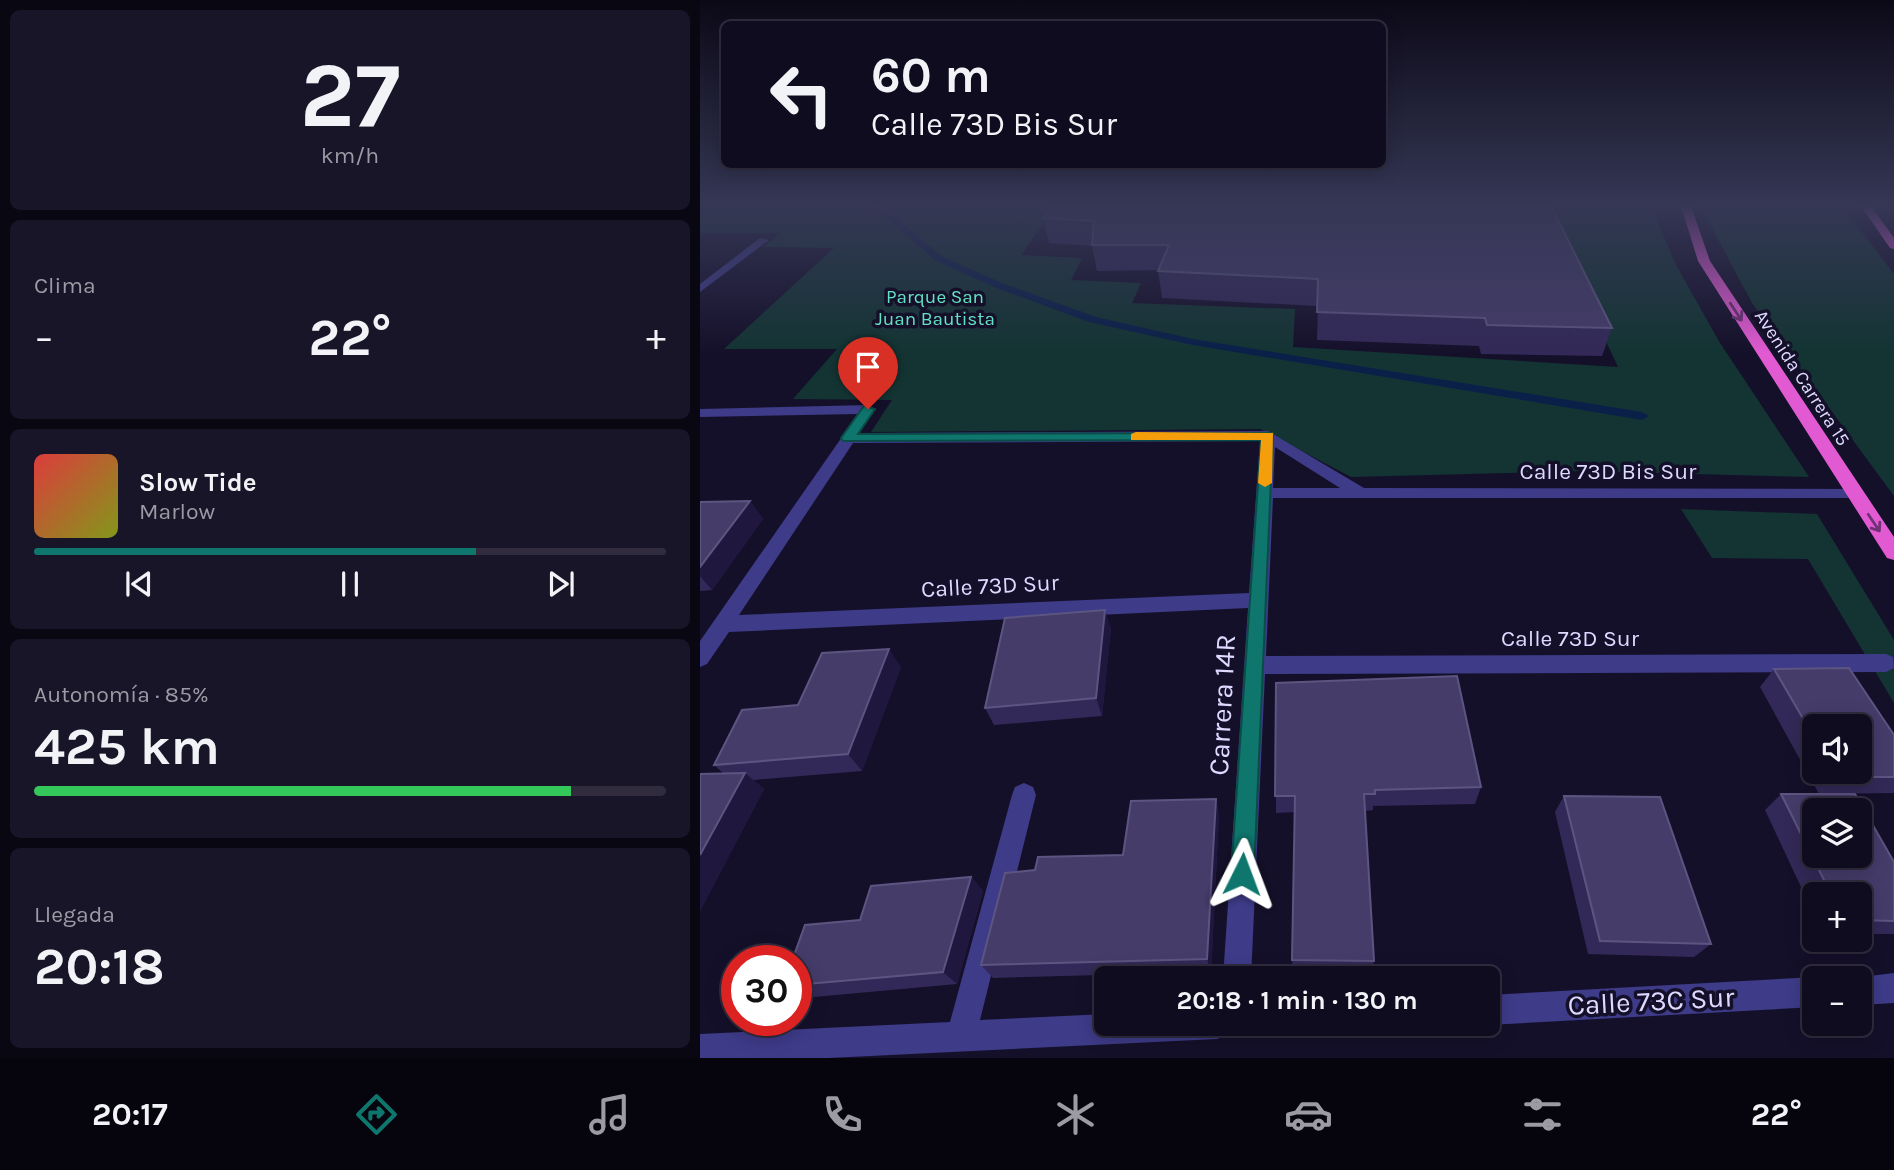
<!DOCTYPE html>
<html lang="es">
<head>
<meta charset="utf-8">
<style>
	body { margin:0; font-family:Karla,sans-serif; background:#191529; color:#f1f3f6; height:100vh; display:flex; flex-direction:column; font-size:26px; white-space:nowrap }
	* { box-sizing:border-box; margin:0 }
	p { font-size:23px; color:#9c9ba5 }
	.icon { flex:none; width:38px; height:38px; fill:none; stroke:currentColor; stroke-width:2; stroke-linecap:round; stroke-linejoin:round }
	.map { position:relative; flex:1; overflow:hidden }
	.details { display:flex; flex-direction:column; gap:10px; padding:10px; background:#090712; width:700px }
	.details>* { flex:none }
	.hud { position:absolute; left:21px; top:21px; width:665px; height:147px; border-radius:10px; box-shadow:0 4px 18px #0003,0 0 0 2px #302c3e; background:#100c20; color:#f1f3f6; overflow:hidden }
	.fabs { position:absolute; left:1102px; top:714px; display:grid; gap:14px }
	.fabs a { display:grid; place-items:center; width:70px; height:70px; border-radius:10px; background:#100c20; box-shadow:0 4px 18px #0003,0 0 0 2px #302c3e; font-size:35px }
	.speed { position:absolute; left:21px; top:945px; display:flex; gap:14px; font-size:35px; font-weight:700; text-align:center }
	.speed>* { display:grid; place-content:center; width:91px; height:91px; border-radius:50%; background:#100c20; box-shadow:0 4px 18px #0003,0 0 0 2px #302c3e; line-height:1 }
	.speed .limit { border:10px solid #d22; background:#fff; color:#111 }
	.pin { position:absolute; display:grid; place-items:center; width:60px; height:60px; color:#fff; margin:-72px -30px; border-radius:50% 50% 50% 0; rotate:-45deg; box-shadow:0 0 7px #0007 }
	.pin .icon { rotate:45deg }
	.me { position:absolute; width:77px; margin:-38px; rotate:3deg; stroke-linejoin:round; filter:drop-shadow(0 0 5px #0008) }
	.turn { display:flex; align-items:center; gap:24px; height:147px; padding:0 35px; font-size:32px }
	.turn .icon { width:91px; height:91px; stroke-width:2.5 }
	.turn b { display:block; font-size:49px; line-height:60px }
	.big { font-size:52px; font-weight:700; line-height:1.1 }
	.details .tile { flex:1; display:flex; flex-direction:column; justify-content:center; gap:10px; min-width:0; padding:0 24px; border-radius:10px; background:#191529 }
	.details .dial { align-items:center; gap:0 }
	.dial b { font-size:91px; line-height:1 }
	.song { display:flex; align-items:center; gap:21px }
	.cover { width:84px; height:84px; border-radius:10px; background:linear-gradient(135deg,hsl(0 70% 55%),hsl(70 70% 35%)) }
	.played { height:7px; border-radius:4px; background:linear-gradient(90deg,#0f766e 70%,#302c3e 70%) }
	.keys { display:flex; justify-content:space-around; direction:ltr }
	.heat { display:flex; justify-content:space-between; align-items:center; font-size:38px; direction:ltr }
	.charge { height:10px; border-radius:5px; background:linear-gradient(90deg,#34c759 85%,#302c3e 0) }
	.trip { position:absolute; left:394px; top:966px; width:406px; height:70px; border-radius:10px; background:#100c20; box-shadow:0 4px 18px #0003,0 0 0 2px #302c3e; font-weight:700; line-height:70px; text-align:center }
	.tabs { display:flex; height:112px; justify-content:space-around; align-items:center; background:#06050d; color:#9c9ba5 }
	.tabs .icon { width:49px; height:49px }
	.tabs .on { color:#0f766e }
	.tabs b { font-size:32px; color:#f1f3f6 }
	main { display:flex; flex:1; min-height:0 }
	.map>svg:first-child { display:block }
	.green { fill:#133433 }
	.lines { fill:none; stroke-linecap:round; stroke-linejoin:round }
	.stream { fill:#0a2049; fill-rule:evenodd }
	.minor { fill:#3e3b89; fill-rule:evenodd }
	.trunk { fill:#e25ad2; fill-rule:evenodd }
	.wall { fill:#332958; fill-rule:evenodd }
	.shaded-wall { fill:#1f173e }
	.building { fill:#453c6a; stroke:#5d5581; stroke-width:2; fill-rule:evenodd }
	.oneway { stroke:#713176 }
	.route { fill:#0f766e; stroke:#0a4d48; stroke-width:2 }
	.slow { fill:#f59e0b }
	.labels { text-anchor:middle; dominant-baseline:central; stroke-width:7; stroke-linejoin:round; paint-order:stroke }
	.far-park-label { font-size:19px; fill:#62e2c3; stroke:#15102a }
	.far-street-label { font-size:19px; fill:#ded9ff; stroke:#15102a }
	.street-label { font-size:23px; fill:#ded9ff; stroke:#15102a }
	.near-street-label { font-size:28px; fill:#ded9ff; stroke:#15102a }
</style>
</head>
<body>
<main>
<section class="details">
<div class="tile dial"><b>27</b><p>km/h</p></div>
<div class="tile"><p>Clima</p>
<div class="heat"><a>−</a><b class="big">22°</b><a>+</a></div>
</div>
<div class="tile">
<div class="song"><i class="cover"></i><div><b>Slow Tide</b><p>Marlow</p></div></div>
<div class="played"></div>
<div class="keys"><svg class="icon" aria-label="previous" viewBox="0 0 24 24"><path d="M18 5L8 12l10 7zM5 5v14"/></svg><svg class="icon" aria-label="pause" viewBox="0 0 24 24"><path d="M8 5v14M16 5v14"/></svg><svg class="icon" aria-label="next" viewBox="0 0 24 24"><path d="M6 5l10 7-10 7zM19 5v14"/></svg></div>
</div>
<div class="tile"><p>Autonomía · 85%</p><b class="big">425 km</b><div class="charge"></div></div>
<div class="tile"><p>Llegada</p><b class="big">20:18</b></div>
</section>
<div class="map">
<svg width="1194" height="1058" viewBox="0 0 1194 1058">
	<rect width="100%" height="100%" fill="#15102a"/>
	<path class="green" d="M0,206h356l-35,49 61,3 -11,22 70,3 -9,20 163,6 -2,38 325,20 -75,-161h108l25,59 44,78 89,134 -230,-6 -228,6 -91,-48 -389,3 21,-32 -99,-1 44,-50h-113l110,-101 -71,-1 17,-14h-80z
		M1004,206h138l52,68v222l-142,-193 -46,-86z
		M981,509l136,5 77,126v63l-86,-144 -96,-1z"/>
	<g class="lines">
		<path class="stream" d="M173,206h9l59,50 61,27 94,34 97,22 449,73 7,4 -7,4 -449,-75 -104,-23 -95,-35 -59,-27z"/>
		<path class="minor" d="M60,238l9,2 -69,52v-8z
			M168,405l7,4 -16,24 409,-2 96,57 490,1 6,1 2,4 -2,4h-587l-7,158 620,-2 7,3 1,11 -8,4 -621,2 -14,304h-28l25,-370 -519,24 -22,32 -7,3v-26l158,-227 -158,3v-8zM560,441l-11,152 -510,22 114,-172zM575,447l65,41h-67z
			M324,783l9,4 3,8 -56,225 126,-6v10h126l-4,11 -11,4 -388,19h-129v-24l250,-12 62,-227 3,-8z
			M1194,973v30l-34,2v-27h-7z
			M1115,977v30l-327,18 -3,-1 3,-29z"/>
		<path class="trunk" d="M981,206h10l19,55 184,276v23l-7,-2 -189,-297z
			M1161,206h10l23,32v11l-4,-1z"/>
	</g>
	<path class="wall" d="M352,206l560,122 -10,28 -121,-2 -2,-8 -162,-6 1,-34 -156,-8 -4,-28 -61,1 -5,-25 -43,-3 -6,-25z
		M50,501l13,18 -51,71 -12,1v-89z
		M411,628l-9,88 -108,9 -9,-17z
		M201,667l-39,104 -109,9 11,9 -64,122v-137l23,-1 -9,-8z
		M1074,669l120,66v58l-75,1 -59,-107zM1115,726l45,46h-45z
		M576,683l205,104 -6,17 -102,2v4l-8,1 9,150 -3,12 -79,-1 3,-160 -19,1z
		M1081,794l113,68v72h-34v-40h-45v23l-50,-107z
		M864,796l147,148 -17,13 -106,-3 -33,-142z
		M516,799l3,16 -8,157 -218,6 -12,-13 54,-95 88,-15z
		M271,877l12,14 -26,93 -154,14 -7,-4v-33l64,-41z"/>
	<path class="shaded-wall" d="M50,501l13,18 -51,71 -12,-14v-9z
		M405,610l6,18 -9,88 -6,-18z
		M189,649l12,18 -39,104 -14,-17z
		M45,773l19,16 -64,122v-56z
		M516,799l3,16 -8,157 -4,-13z
		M271,877l12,14 -26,93 -14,-12z"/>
	<path class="building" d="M352,206h499l61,122 -125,-3 -2,-7 -168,-6 1,-33 -160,-8 11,-26h-77l2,-24 -51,-3z
		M50,501l-50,66v-65z
		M405,610l-9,88 -111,10 20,-90z
		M189,649l-41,105 -134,11 28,-55 56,-5 24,-52z
		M1149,668l45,67v42h-57l-3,-5h26v-46h-45v13l-41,-70z
		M757,676l24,111 -106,3v4h-11l10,167 -82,-1 3,-164h-20l1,-113z
		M45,773l-45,82v-81z
		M1081,794h74l39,68v59l-34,-1v-26h-29zM1115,810h45v46h-45z
		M864,796l96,1 51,147 -111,-3z
		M516,799l-9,160 -226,6 24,-92 30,-3 3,-13 85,-2 8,-54z
		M271,877l-28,95 -147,13v-24h-4l13,-36 55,-5 11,-34z"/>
	<defs><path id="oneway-shaft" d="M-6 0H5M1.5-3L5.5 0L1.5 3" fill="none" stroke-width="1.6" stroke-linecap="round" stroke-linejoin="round" transform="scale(1.75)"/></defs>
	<g class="oneway">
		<use href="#oneway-shaft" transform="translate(1036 312) rotate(57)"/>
		<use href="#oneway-shaft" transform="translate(1174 523) rotate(56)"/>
	</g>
	<linearGradient id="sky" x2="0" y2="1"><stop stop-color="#0c0917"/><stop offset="0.58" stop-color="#353755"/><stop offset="1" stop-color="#353755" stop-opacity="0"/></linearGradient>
	<rect width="1194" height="354" fill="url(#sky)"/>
	<path class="route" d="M164,406l11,3 -17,25 415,-1 -19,441 -3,8 -9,4 -8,-4 -3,-8 30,-434 -418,1 -2,-3z"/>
	<path class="slow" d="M436,432l137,1 -1,50 -7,4 -7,-4 3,-43h-130v-6z"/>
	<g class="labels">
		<g class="far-park-label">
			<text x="235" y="297">Parque San<tspan x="235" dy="22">Juan Bautista</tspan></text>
		</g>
		<g class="far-street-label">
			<text transform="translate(1102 378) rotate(57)">Avenida Carrera 15</text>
		</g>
		<g class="street-label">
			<text x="908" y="471">Calle 73D Bis Sur</text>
			<text transform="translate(290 586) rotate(-3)">Calle 73D Sur</text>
			<text x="870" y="638">Calle 73D Sur</text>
		</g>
		<g class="near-street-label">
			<text transform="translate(522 705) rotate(-87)">Carrera 14R</text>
			<text transform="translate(951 1001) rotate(-3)">Calle 73C Sur</text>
		</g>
	</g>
</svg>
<div class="fabs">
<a><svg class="icon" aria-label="sound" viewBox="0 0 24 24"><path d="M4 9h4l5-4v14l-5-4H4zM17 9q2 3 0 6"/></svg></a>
<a><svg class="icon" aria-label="layers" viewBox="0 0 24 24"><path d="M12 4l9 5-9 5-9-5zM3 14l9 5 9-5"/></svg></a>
<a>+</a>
<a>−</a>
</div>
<div class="speed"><div class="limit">30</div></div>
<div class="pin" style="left:168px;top:409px;background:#d93025"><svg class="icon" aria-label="arrive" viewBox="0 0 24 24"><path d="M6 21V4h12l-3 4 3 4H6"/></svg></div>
<svg class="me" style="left:542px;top:874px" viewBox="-20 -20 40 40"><path d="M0-17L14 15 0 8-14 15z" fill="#0f766e" stroke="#fff" stroke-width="4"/></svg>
<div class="trip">20:18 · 1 min · 130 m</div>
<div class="hud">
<div class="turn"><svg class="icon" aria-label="left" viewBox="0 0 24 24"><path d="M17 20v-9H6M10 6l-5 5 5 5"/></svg><div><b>60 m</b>Calle 73D Bis Sur</div></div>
</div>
</div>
</main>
<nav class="tabs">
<b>20:17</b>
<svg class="icon on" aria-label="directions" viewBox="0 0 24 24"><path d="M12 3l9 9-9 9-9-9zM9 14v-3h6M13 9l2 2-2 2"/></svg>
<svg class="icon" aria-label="music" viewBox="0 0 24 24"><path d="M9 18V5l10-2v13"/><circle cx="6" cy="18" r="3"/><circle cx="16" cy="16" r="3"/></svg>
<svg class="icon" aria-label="phone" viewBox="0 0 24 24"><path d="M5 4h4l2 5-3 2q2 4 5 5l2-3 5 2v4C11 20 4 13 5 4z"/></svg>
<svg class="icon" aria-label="climate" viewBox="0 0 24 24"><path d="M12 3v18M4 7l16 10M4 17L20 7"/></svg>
<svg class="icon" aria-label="car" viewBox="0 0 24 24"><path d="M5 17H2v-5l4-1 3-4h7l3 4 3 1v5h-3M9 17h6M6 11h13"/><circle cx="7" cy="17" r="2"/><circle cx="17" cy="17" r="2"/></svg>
<svg class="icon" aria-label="filters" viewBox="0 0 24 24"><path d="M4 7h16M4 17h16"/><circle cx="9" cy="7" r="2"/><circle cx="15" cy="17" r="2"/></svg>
<b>22°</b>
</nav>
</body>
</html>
